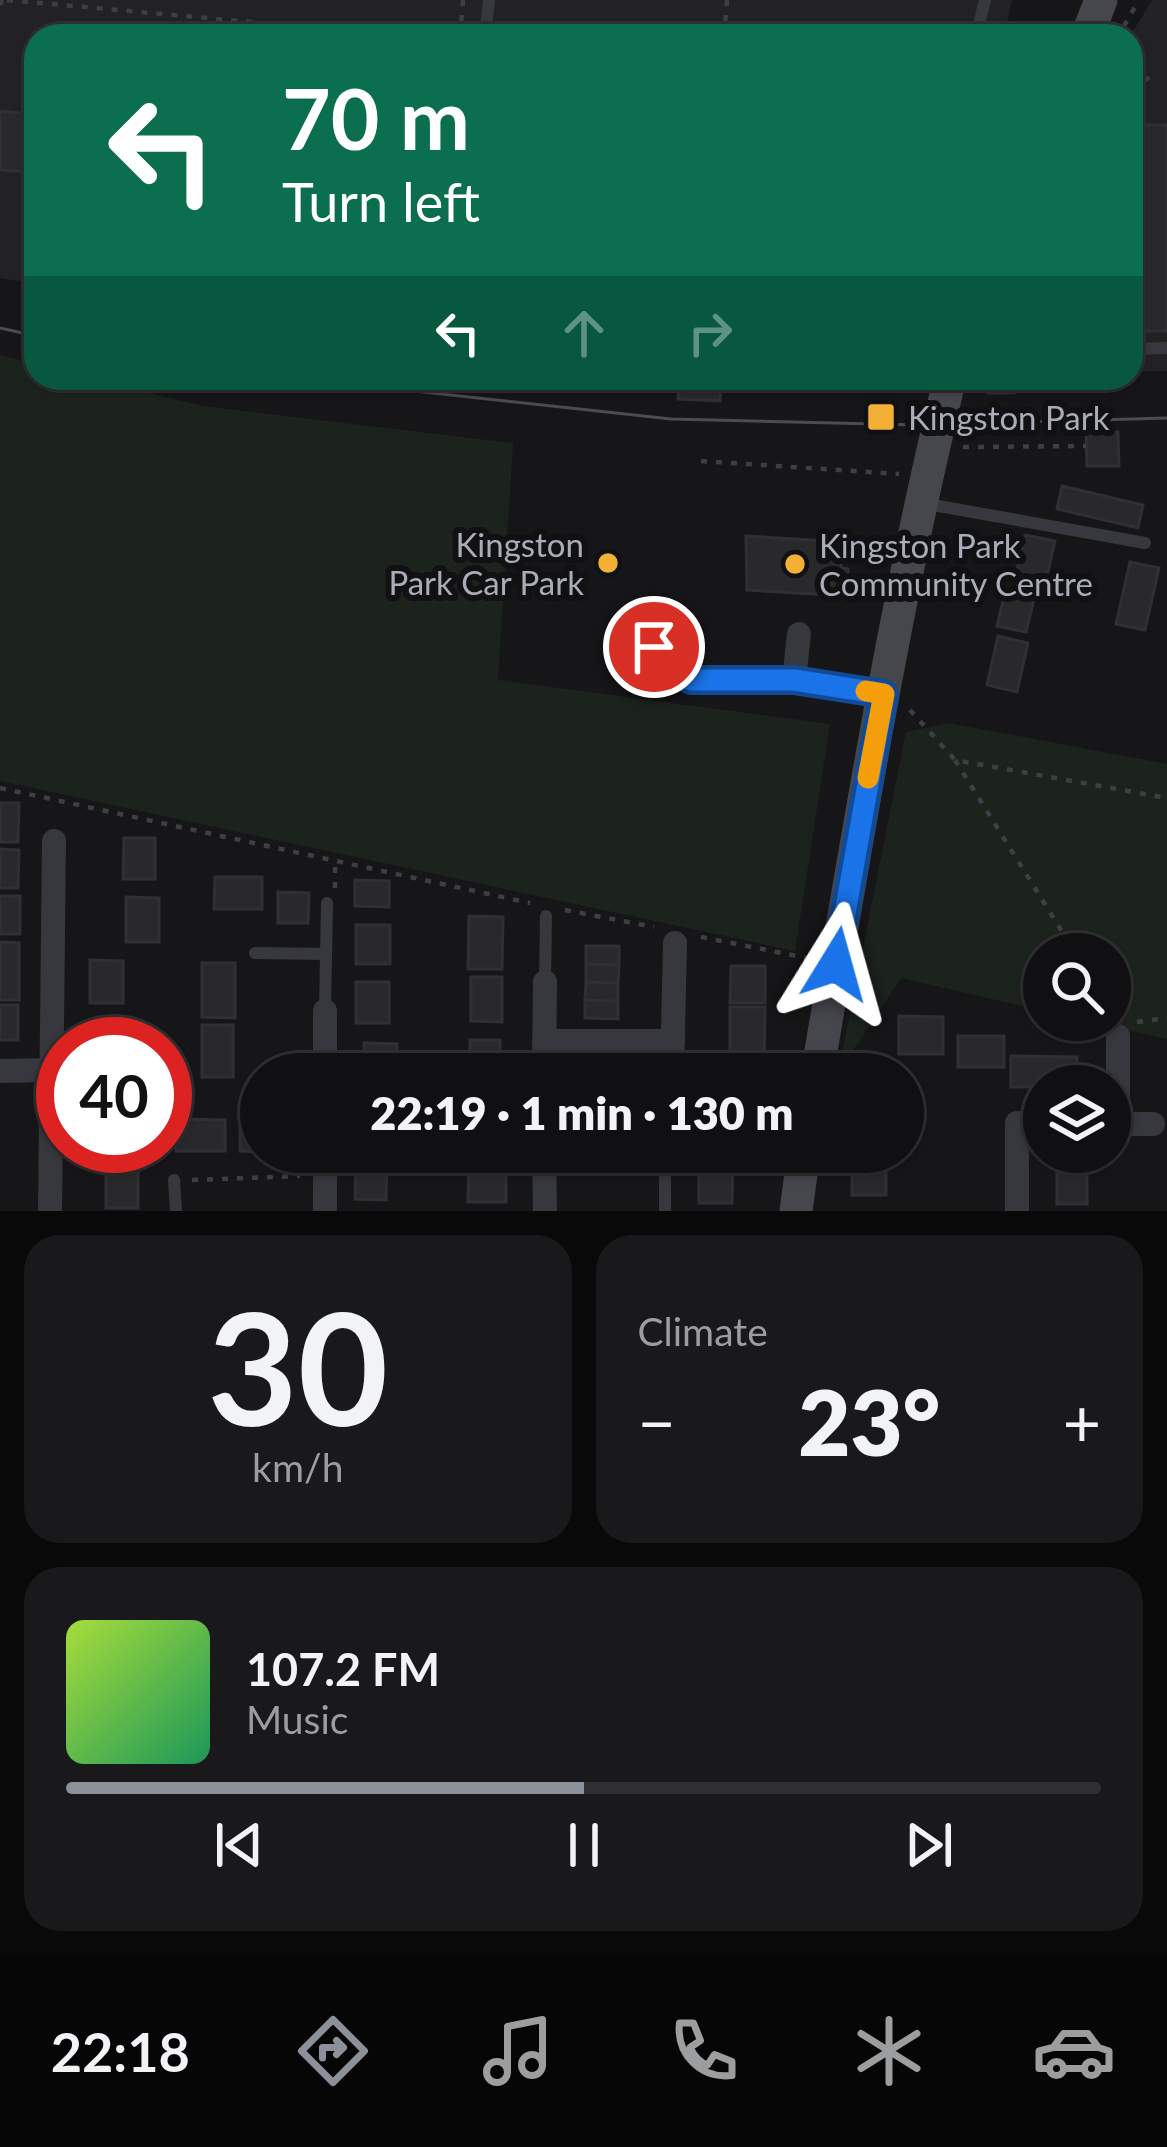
<!DOCTYPE html>
<html lang="en">
<head>
<meta charset="utf-8">
<style>
	body { margin:0; font-family:Lato,sans-serif; background:#19191b; color:#f1f3f6; height:100vh; display:flex; flex-direction:column; font-size:45px; white-space:nowrap }
	* { box-sizing:border-box; margin:0 }
	p { font-size:39px; color:#9c9d9f }
	.icon { flex:none; width:66px; height:66px; fill:none; stroke:currentColor; stroke-width:2; stroke-linecap:round; stroke-linejoin:round }
	.map { position:relative; height:1211px; overflow:hidden }
	.sheet { display:flex; flex-direction:column; gap:24px; padding:24px; background:#09090a; flex:1 }
	.sheet>* { flex:none }
	.hud { position:absolute; left:24px; top:24px; width:1119px; height:366px; border-radius:36px; box-shadow:0 3px 9px #0004,0 0 0 3px #303032; background:#0b6e4f; color:#fff; overflow:hidden }
	.tools { position:absolute; left:1023px; top:933px; display:grid; gap:24px }
	.tools a { display:grid; place-items:center; width:108px; height:108px; border-radius:50%; background:#101012; box-shadow:0 3px 9px #0004,0 0 0 3px #303032; font-size:60px }
	.speed { position:absolute; left:36px; top:1017px; display:flex; gap:24px; font-size:60px; font-weight:700; text-align:center }
	.speed>* { display:grid; place-content:center; width:156px; height:156px; border-radius:50%; background:#101012; box-shadow:0 3px 9px #0004,0 0 0 3px #303032; line-height:1 }
	.speed .limit { border:18px solid #d22; background:#fff; color:#111 }
	.pin { position:absolute; display:grid; place-items:center; width:102px; height:102px; color:#fff; margin:-51px; border:6px solid #fff; border-radius:50%; box-shadow:0 3px 12px #0007 }
	.me { position:absolute; width:132px; margin:-66px; rotate:8deg; stroke-linejoin:round; filter:drop-shadow(0 0 9px #0008) }
	.turn { display:flex; align-items:center; gap:42px; height:252px; padding:0 60px; font-size:54px }
	.turn .icon { width:156px; height:156px; stroke-width:2.5 }
	.turn b { display:block; font-size:84px; line-height:102px }
	.lanes { display:flex; align-items:center; height:114px; padding:0 60px; background:#0003; justify-content:center; gap:60px; direction:ltr }
	.lanes .off { opacity:.35 }
	.big { font-size:90px; font-weight:800; line-height:1.1 }
	.sheet .widget { flex:1; display:flex; flex-direction:column; justify-content:center; gap:18px; min-width:0; padding:0 42px; border-radius:36px; background:#19191b }
	.sheet .dial { align-items:center; gap:0 }
	.dial b { font-size:156px; line-height:1 }
	.song { display:flex; align-items:center; gap:36px }
	.cover { width:144px; height:144px; border-radius:18px; background:linear-gradient(135deg,hsl(80 70% 55%),hsl(150 70% 35%)) }
	.played { height:12px; border-radius:6px; background:linear-gradient(90deg,#8c9099 50%,#303032 50%) }
	.keys { display:flex; justify-content:space-around; direction:ltr }
	.heat { display:flex; justify-content:space-between; align-items:center; font-size:66px; direction:ltr }
	.sheet .tiles { flex:1; display:grid; gap:24px; grid-template-columns:1fr 1fr }
	.widget:last-child { grid-column:span 2 }
	.trip { position:absolute; left:240px; top:1053px; width:684px; height:120px; border-radius:60px; background:#101012; box-shadow:0 3px 9px #0004,0 0 0 3px #303032; font-weight:800; line-height:120px; text-align:center }
	.menu { display:flex; height:192px; justify-content:space-around; align-items:center; background:#060607; color:#9c9d9f }
	.menu .icon { width:84px; height:84px }
	.menu .current { color:#8c9099 }
	.menu b { font-size:54px; color:#f1f3f6 }
	.map>svg:first-child { display:block }
	.built { fill:#222225 }
	.green { fill:#1c231d }
	.building { fill:#29292c; stroke:#303034; stroke-width:3 }
	.lines { fill:none; stroke-linecap:round; stroke-linejoin:round }
	.path { stroke:#3d3f44; stroke-width:4.5; stroke-dasharray:6 9; stroke-linecap:butt }
	.lane { stroke:#37383d; stroke-width:12 }
	.street { stroke:#37383d; stroke-width:24 }
	.secondary { stroke:#45474d; stroke-width:33 }
	.tram { stroke:#4a4c52; stroke-width:3 }
	.route-casing { stroke:#114b97; stroke-width:30 }
	.route { stroke:#1a73e8; stroke-width:21 }
	.slow { stroke:#f59e0b; stroke-width:21 }
	.poi-dot { fill:#f2b134; stroke:#111113; stroke-width:4.5 }
	.labels { text-anchor:middle; dominant-baseline:central; stroke-width:12; stroke-linejoin:round; paint-order:stroke }
	.poi-label { font-size:33px; fill:#a8adb8; stroke:#111113; text-anchor:start }
</style>
</head>
<body>
<div class="map">
<svg width="1167" height="1211" viewBox="0 0 1167 1211">
	<rect width="100%" height="100%" fill="#161618"/>
	<path class="built" d="M0,0h1012l-8,36h-968v248l-36,-6z
		M1152,0h15v371l-36,1 -1,-336z"/>
	<path class="green" d="M0,355l36,9v14h53l113,28 311,37 -15,237 332,44 -35,227 -795,-170z
		M949,723l218,41v275l-84,-19h27v-66h-66v57l-143,-33 -63,95 68,-341z"/>
	<path class="building" d="M0,111l31,3 -2,25 7,1v19l-7,-1 -2,14 -27,-2z
		M1131,125h36v206h-36z
		M680,378h41l-1,23 -42,-2z
		M1014,382v11h-26v-10z
		M1118,432l1,34h-32l-1,-33z
		M1062,486l81,19 -5,23 -81,-19z
		M1025,535l30,6 -11,48 -30,-7z
		M746,536l97,6 -2,26 7,1 -1,27 -100,-6z
		M1130,562l29,6 -14,62 -29,-6z
		M1005,593l29,6 -8,33 -29,-6z
		M998,636l30,7 -11,49 -30,-7z
		M0,803h19l-1,39h-18z
		M124,838h31v41h-32z
		M0,849l19,1 -1,38h-18z
		M215,877h47v32h-48z
		M355,880l34,1v26l-34,-1z
		M278,892l31,1 -1,30h-30z
		M0,896h20v38h-20z
		M126,897l33,1v44h-33z
		M469,916l34,1 -1,52h-34z
		M356,925h34v39h-34z
		M0,942l19,1v57h-19z
		M586,946h33v19l-33,-1z
		M90,960l33,1v42h-33z
		M202,963h33v55l-33,-1z
		M586,964l33,1 -1,18 -32,-1z
		M731,966h34v37h-35z
		M471,977h31v45l-31,-1z
		M356,982h33v41h-33z
		M586,982l32,1v18l-33,-1z
		M585,1000l33,1v18l-33,-1z
		M0,1005h18v35h-18z
		M730,1007h35l-1,67h-34z
		M899,1016l44,1v37h-44z
		M88,1021h34v23h-34z
		M202,1025h31v52h-31z
		M958,1036h46v31h-46z
		M470,1040h30v34h-30z
		M364,1043l33,1v20h-33z
		M1011,1056l66,1v29l-66,1z
		M364,1064h33v10h-34z
		M176,1119l49,1v31h-49z
		M240,1119l21,1v32l-21,-1z
		M469,1152h37v50h-38z
		M699,1152h34l-1,51h-33z
		M852,1152h34v43h-34z
		M1057,1152h30v52h-30z
		M106,1154h32v54h-32z
		M356,1157h31l-1,43 -31,-1z"/>
	<g class="lines">
		<path class="path" d="M7,0l399,36
			M0,5l2,-5
			M1124,26l15,-26
			M460,36l3,-36
			M724,36l3,-36
			M1131,88l24,-14
			M774,378h72
			M721,383l10,-5
			M963,447l123,-1
			M701,461l198,13
			M910,710l45,50 212,38
			M955,760l121,194
			M0,788l530,115
			M335,888v-25
			M565,910l89,17
			M701,937l106,21
			M1137,1022l30,-4
			M569,1157l79,1
			M192,1180l108,-4"/>
		<path class="lane" d="M485,36l4,-36
			M976,36l9,-36
			M1131,349l36,-1
			M922,503l223,40
			M255,953l71,1
			M545,982l1,-66
			M325,1011l2,-108
			M665,1158v53
			M174,1180l2,31"/>
		<path class="street" d="M654,647l17,20 20,13h103l90,14
			M794,680l5,-46
			M544,1041h129
			M0,1071l52,-1
			M325,1074v-63
			M544,1074l1,-92
			M672,1074l3,-131
			M1110,1124h43
			M1118,1124v-88
			M325,1152v59
			M544,1152l1,59
			M50,1211l4,-370
			M1017,1211v-88l27,1"/>
		<path class="secondary" d="M1087,36l14,-36
			M817,1074c40,-233 77,-467 133,-696
			M796,1211l8,-59"/>
		<path class="tram" d="M0,328l36,8
			M295,378l376,41 245,6 251,-7"/>
	</g>
	<g class="lines">
		<defs>
			<path id="route" d="M654,647l17,20 20,13h103l90,14 -48,270"/>
		</defs>
		<use href="#route" class="route-casing"/>
		<use href="#route" class="route"/>
		<path class="slow" d="M866,691l18,3 -16,84"/>
	</g>
	<g class="poi-dot">
		<rect x="866" y="402" width="30" height="30" rx="6"/>
		<circle cx="608" cy="563" r="12"/>
		<circle cx="795" cy="564" r="12"/>
	</g>
	<g class="labels">
		<g class="poi-label">
			<text x="908" y="417">Kingston Park</text>
			<text x="584" y="544" text-anchor="end">Kingston<tspan x="584" dy="38">Park Car Park</tspan></text>
			<text x="819" y="545">Kingston Park<tspan x="819" dy="38">Community Centre</tspan></text>
		</g>
	</g>
</svg>
<div class="tools">
<a><svg class="icon" aria-label="search" viewBox="0 0 24 24"><circle cx="10" cy="10" r="6"/><path d="M15 15l6 6"/></svg></a>
<a><svg class="icon" aria-label="layers" viewBox="0 0 24 24"><path d="M12 4l9 5-9 5-9-5zM3 14l9 5 9-5"/></svg></a>
</div>
<div class="speed"><div class="limit">40</div></div>
<div class="pin" style="left:654px;top:647px;background:#d93025"><svg class="icon" aria-label="arrive" viewBox="0 0 24 24"><path d="M6 21V4h12l-3 4 3 4H6"/></svg></div>
<svg class="me" style="left:836px;top:964px" viewBox="-20 -20 40 40"><path d="M0-17L14 15 0 8-14 15z" fill="#1a73e8" stroke="#fff" stroke-width="4"/></svg>
<div class="trip">22:19 · 1 min · 130 m</div>
<div class="hud">
<div class="turn"><svg class="icon" aria-label="left" viewBox="0 0 24 24"><path d="M17 20v-9H6M10 6l-5 5 5 5"/></svg><div><b>70 m</b>Turn left</div></div>
<div class="lanes"><svg class="icon" aria-label="left" viewBox="0 0 24 24"><path d="M17 20v-9H6M10 6l-5 5 5 5"/></svg><svg class="icon off" aria-label="ahead" viewBox="0 0 24 24"><path d="M12 20V5M6 11l6-6 6 6"/></svg><svg class="icon off" aria-label="right" viewBox="0 0 24 24"><path d="M7 20v-9h11M14 6l5 5-5 5"/></svg></div>
</div>
</div>
<section class="sheet">
<div class="tiles">
<div class="widget dial"><b>30</b><p>km/h</p></div>
<div class="widget"><p>Climate</p>
<div class="heat"><a>−</a><b class="big">23°</b><a>+</a></div>
</div>
<div class="widget">
<div class="song"><i class="cover"></i><div><b>107.2 FM</b><p>Music</p></div></div>
<div class="played"></div>
<div class="keys"><svg class="icon" aria-label="previous" viewBox="0 0 24 24"><path d="M18 5L8 12l10 7zM5 5v14"/></svg><svg class="icon" aria-label="pause" viewBox="0 0 24 24"><path d="M8 5v14M16 5v14"/></svg><svg class="icon" aria-label="next" viewBox="0 0 24 24"><path d="M6 5l10 7-10 7zM19 5v14"/></svg></div>
</div>
</div>
</section>
<nav class="menu">
<b>22:18</b>
<svg class="icon current" aria-label="directions" viewBox="0 0 24 24"><path d="M12 3l9 9-9 9-9-9zM9 14v-3h6M13 9l2 2-2 2"/></svg>
<svg class="icon" aria-label="music" viewBox="0 0 24 24"><path d="M9 18V5l10-2v13"/><circle cx="6" cy="18" r="3"/><circle cx="16" cy="16" r="3"/></svg>
<svg class="icon" aria-label="phone" viewBox="0 0 24 24"><path d="M5 4h4l2 5-3 2q2 4 5 5l2-3 5 2v4C11 20 4 13 5 4z"/></svg>
<svg class="icon" aria-label="climate" viewBox="0 0 24 24"><path d="M12 3v18M4 7l16 10M4 17L20 7"/></svg>
<svg class="icon" aria-label="car" viewBox="0 0 24 24"><path d="M5 17H2v-5l4-1 3-4h7l3 4 3 1v5h-3M9 17h6M6 11h13"/><circle cx="7" cy="17" r="2"/><circle cx="17" cy="17" r="2"/></svg>
</nav>
</body>
</html>
